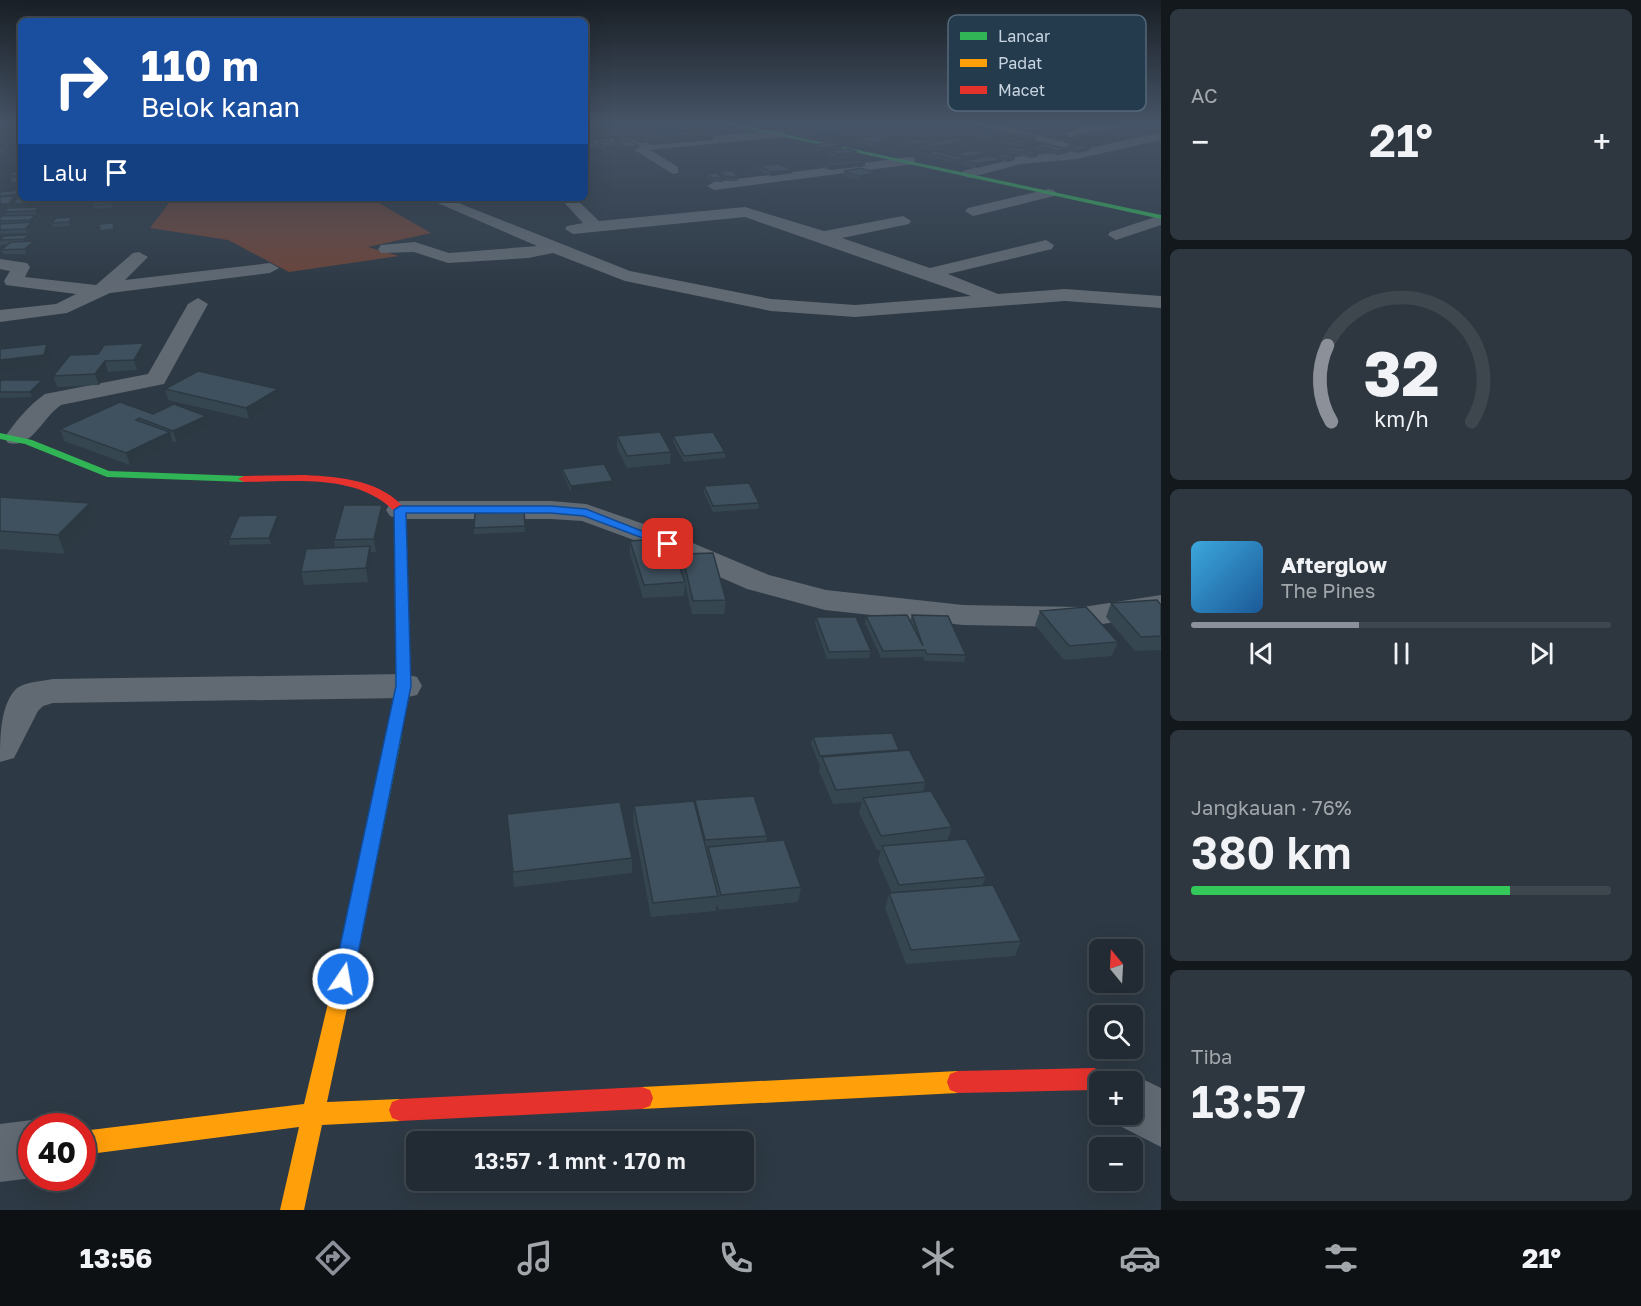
<!DOCTYPE html>
<html lang="id">
<head>
<meta charset="utf-8">
<style>
	body { margin:0; font-family:"Golos Text",sans-serif; background:#2e373f; color:#f1f3f6; height:100vh; display:flex; flex-direction:column; font-size:22px; white-space:nowrap }
	* { box-sizing:border-box; margin:0 }
	p { font-size:20px; color:#a2a7ac }
	.icon { flex:none; width:33px; height:33px; fill:none; stroke:currentColor; stroke-width:2; stroke-linecap:round; stroke-linejoin:round }
	.map { position:relative; flex:1; overflow:hidden }
	.details { display:flex; flex-direction:column; gap:9px; padding:9px; background:#13181c; width:480px }
	.details>* { flex:none }
	.guide { position:absolute; left:18px; top:18px; width:570px; height:183px; border-radius:9px; box-shadow:0 6px 24px #0002,0 0 0 2px #3f474e; background:#1a4fa0; color:#fff; overflow:hidden }
	.needle { width:39px; rotate:342deg }
	.fabs { position:absolute; left:1089px; top:939px; display:grid; gap:12px }
	.fabs a { display:grid; place-items:center; width:54px; height:54px; border-radius:9px; background:#222b33; box-shadow:0 6px 24px #0002,0 0 0 2px #3f474e; font-size:30px }
	.speed { position:absolute; left:18px; top:1113px; display:flex; gap:12px; font-size:30px; font-weight:700; text-align:center }
	.speed>* { display:grid; place-content:center; width:78px; height:78px; border-radius:50%; background:#222b33; box-shadow:0 6px 24px #0002,0 0 0 2px #3f474e; line-height:1 }
	.speed .limit { border:9px solid #d22; background:#fff; color:#111 }
	.pin { position:absolute; display:grid; place-items:center; width:51px; height:51px; color:#fff; margin:-26px; border-radius:12px; box-shadow:0 3px 9px #0006 }
	.me { position:absolute; width:66px; margin:-33px; rotate:12deg; stroke-linejoin:round; filter:drop-shadow(0 0 4px #0008) }
	.turn { display:flex; align-items:center; gap:21px; height:126px; padding:0 24px; font-size:27px }
	.turn .icon { width:78px; height:78px; stroke-width:2.5 }
	.turn b { display:block; font-size:42px; line-height:51px }
	.then { display:flex; align-items:center; height:57px; padding:0 24px; background:#0003; gap:12px; font-size:22px }
	.big { font-size:45px; font-weight:600; line-height:1.1 }
	.details .widget { flex:1; display:flex; flex-direction:column; justify-content:center; gap:9px; min-width:0; padding:0 21px; border-radius:9px; background:#2e373f }
	.details .dial { align-items:center; gap:0 }
	.dial svg { height:156px; overflow:visible; fill:none; stroke:#3f474e; stroke-width:7; stroke-linecap:round; text-anchor:middle }
	.dial text { fill:#f1f3f6; stroke:none }
	.song { display:flex; align-items:center; gap:18px }
	.cover { width:72px; height:72px; border-radius:9px; background:linear-gradient(135deg,hsl(200 70% 55%),hsl(210 70% 35%)) }
	.played { height:6px; border-radius:3px; background:linear-gradient(90deg,#8c9099 40%,#3f474e 40%) }
	.keys { display:flex; justify-content:space-around; direction:ltr }
	.heat { display:flex; justify-content:space-between; align-items:center; font-size:33px; direction:ltr }
	.charge { height:9px; border-radius:4px; background:linear-gradient(90deg,#34c759 76%,#3f474e 0) }
	.trip { position:absolute; left:406px; top:1131px; width:348px; height:60px; border-radius:9px; background:#222b33; box-shadow:0 6px 24px #0002,0 0 0 2px #3f474e; font-weight:600; line-height:60px; text-align:center }
	.menu { display:flex; height:96px; justify-content:space-around; align-items:center; background:#0e1114; color:#a2a7ac }
	.menu .icon { width:42px; height:42px }
	.menu .current { color:#8c9099 }
	.menu b { font-size:27px; color:#f1f3f6 }
	main { display:flex; flex:1; min-height:0 }
	.map>svg:first-child { display:block }
	.green { fill:#6c4439 }
	.lines { fill:none; stroke-linecap:round; stroke-linejoin:round }
	.street { fill:#616a73; fill-rule:evenodd }
	.fast { fill:#30b455; fill-rule:evenodd }
	.slow { fill:#ff9f0a; fill-rule:evenodd }
	.jam { fill:#e5322d; fill-rule:evenodd }
	.wall { fill:#364651 }
	.shaded-wall { fill:#2c3942 }
	.building { fill:#3f515e; stroke:#2c3942; stroke-width:1.5 }
	.route { fill:#1a73e8; stroke:#114b97; stroke-width:1.5 }
	.key { fill:#243a4d; stroke:#556879; stroke-width:1.5 }
	.key-label { font-size:16px; fill:#c8d5e1 }
</style>
</head>
<body>
<main>
<div class="map">
<svg width="1161" height="1210" viewBox="0 0 1161 1210">
	<rect width="100%" height="100%" fill="#2d3944"/>
	<path class="green" d="M173,198h202l2,4 54,31 -63,14 31,9 -110,16 -61,-32 -78,-12z"/>
	<g class="lines">
		<path class="street" d="M971,123h22l78,21 -6,4z
			M1119,123l-1,4 -48,10 -6,-4 27,-9z
			M779,130l4,1v6l-133,13 28,17v6l-5,1 -45,-28 -43,3v-8l45,-3 10,5z
			M1161,132v8l-84,19 -56,5 -53,14 -7,-4 2,-3 57,-15 57,-5z
			M910,157l5,1v6l-201,26 -7,-4 7,-4z
			M1049,189l5,1 2,3 -2,3 -81,20 -8,-5 3,-3z
			M426,198h20l184,73 141,28 84,6 116,-9 -226,-79 -172,17 -8,-5 2,-3 16,-3 -23,-25h15l24,23 146,-14 79,24 79,-15 8,5 -2,3 -67,14 88,30 116,-28 8,5 -2,4 -104,25 50,20 67,-5 96,7v12l-96,-7 -210,16 -84,-6 -146,-30 -72,-28 -25,5 -80,5 -34,-11 -33,1 -3,-4 3,-4 34,-3 34,11 88,-7z
			M1161,215v10l-45,15 -8,-5 2,-3z
			M139,252l9,5 -23,23 145,-17 9,5 -9,5 -160,20 -43,20 -67,9v-12l56,-6 20,-10 -70,-9 -2,-4 6,-10 -10,-2v-10l27,4 3,4 -5,10 71,8 37,-32z
			M198,298l10,6 -44,80 -103,21c-19,13 -29,44 -53,38l-4,-5c12,-17 24,-32 41,-44l103,-20 40,-70z
			M400,501h151l35,3 78,27 105,44 57,15 137,15 120,2 78,-12v20l-78,12 -120,-2 -138,-15 -78,-21 -105,-46 -60,-22 -31,-2h-151l-10,-3 -4,-6 4,-6z
			M404,674l13,3 5,9 -5,9 -13,3 -351,5 -10,3 -5,5 -24,47 -14,4c0,-24 0,-58 17,-74 9,-6 25,-7 36,-9z
			M1132,1074l29,14v59l-49,-25 -2,-8h22v-32h-17z
			M32,1120l15,6h-15v52l-32,4v-58z"/>
		<path class="fast" d="M732,123l429,92v4l-440,-96z
			M0,433l32,7 77,31 135,5 6,3 -6,3 -137,-5 -82,-33 -25,-5z
			M394,729l6,2 2,4 -53,264 -3,7 -7,3 -7,-3 -3,-7 57,-264 2,-4z"/>
		<path class="slow" d="M339,989l7,3 3,7 -22,103 73,-3 8,3 3,8 -3,8 -8,3 -78,4 -18,85h-24l19,-83 -217,28v-24l222,-27 25,-105 3,-7z
			M958,1071l8,3 3,8 -3,8 -8,3 -316,16 -8,-3 -3,-8 3,-8 8,-3z"/>
		<path class="jam" d="M305,475c36,2 77,5 101,35l5,176 -11,53h-12l-2,-4 11,-49 -3,-175c-38,-38 -100,-29 -150,-29l-6,-3 6,-3z
			M1094,1068l14,6 3,8h-11v11l-7,-3 -135,3 -8,-3 -3,-8 3,-8 8,-3z
			M642,1087l8,3 3,8 -3,8 -8,3 -242,12 -8,-3 -3,-8 3,-8 8,-3z"/>
	</g>
	<path class="wall" d="M619,123h15l3,2v3l-11,1 -7,-4z
		M794,123h24l2,1 -1,3 -13,2 -12,-5z
		M675,124l19,3v1l19,12 -63,5 -5,-3v-7l41,-3v-1h-3l-8,-4z
		M659,126l16,3v3l-11,1 -5,-3z
		M816,128h30v4l-21,2 -9,-3z
		M978,136h21l-1,3 -11,3 -10,-2z
		M1012,136l24,1 -1,3 -5,1 2,1 -1,3 -8,2 -25,-6v-3l13,-1z
		M857,139l32,3 -15,4 -18,-3z
		M614,140l24,9 -13,1 -11,-7z
		M964,140l-1,4 -29,7 -12,-3 1,-2 -11,2 -10,-2 1,-3 28,-2v2z
		M598,142l19,4v4l-12,1 -7,-6z
		M813,145l29,4 -19,3 -11,-3z
		M1035,146l32,7 -10,2 -23,-6z
		M1012,147l26,9 -7,2 -27,-6 1,-3z
		M1090,147l-1,3 -11,3 -10,-2 1,-3z
		M829,151l28,5 -20,2 -8,-3z
		M927,153l28,3v-2l31,-1 -1,3 10,1v-1h20v4l-8,2 -5,-1v1l-26,6 -14,-3v-3l-6,1 -29,-7z
		M865,162v4l-36,4 -6,-2 1,-4z
		M759,166l33,7 -21,3 -12,-6z
		M721,171l17,6v4h-12l-5,-6z
		M844,171l32,6 -17,3 -16,-5z
		M707,173l16,5v4h-11l-5,-5z
		M118,202l-5,6 -20,1 -1,-4z
		M8,208l33,3 -5,4 1,4 -5,5 1,3 -6,6 -27,1v-13l5,-5 -1,-4z
		M74,221l-4,5 -17,1 -1,-4z
		M29,235l1,4 -2,2 7,4 -9,9h-23l-2,-4 6,-6 -7,1v-6z
		M144,343l3,11 -10,16 -29,2 -9,13 -42,2 -4,-11z
		M42,380l2,6 -12,11 -32,1v-16z
		M165,389l115,11 -31,19 -81,-19z
		M153,414l56,13 -32,16 -4,-2v3l-43,21 -66,-24 -4,-12z
		M617,436l54,16 -1,12 -43,4 -10,-20z
		M673,436l52,16v6l-41,4 -11,-20z
		M562,469l51,18 -42,5 -8,-17z
		M704,486l55,17 -1,6 -45,3 -9,-19z
		M0,497l90,6 7,19 -32,32 -65,-5z
		M382,505l2,12 -8,35h-5l1,7 -4,23 -64,3 -3,-13 34,-25 -1,-7z
		M524,511l1,21 -51,2v-6z
		M278,515l2,6 -9,23 -41,1 -1,-6z
		M630,541l54,40 -3,-14 1,-13 44,46 -2,14h-32l-7,-31 -1,13 -41,2 -13,-44z
		M1111,603l50,2v45l-26,1 -29,-34z
		M1040,611l78,31 -6,14 -48,4 -29,-35z
		M912,615l54,40 -2,7 -39,-1 -2,-4 -42,1 -16,-35 1,-7 44,5z
		M816,617l55,34 -2,7 -42,1 -12,-35z
		M813,737l86,13 27,32 -3,9 29,36 -5,14 39,36 -4,9 39,55 -6,15 -109,8 -21,-56 4,-15h3l-14,-32 3,-11h-4l-18,-37 3,-11 -29,2 -14,-33 1,-7h-1l-8,-20z
		M695,800l72,36 -1,6 35,45 -3,15 -79,8 -2,-7 -1,8 -65,6 -18,-96 1,-15h61z
		M507,814l125,44v15l-118,14z"/>
	<path class="shaded-wall" d="M608,123h10v6l-33,2v-6z
		M820,124l-1,3 -13,2v-4z
		M637,125v3l-11,1v-3z
		M694,127v3l-8,-1v2h-3v-3z
		M846,128v4l-21,2v-3z
		M664,129h11v3l-11,1z
		M713,133v7l-63,5v-7z
		M999,136l-1,3 -11,3 1,-4z
		M1036,137l-1,3 -10,2 1,-3z
		M890,139l-1,3 -15,4 1,-3z
		M964,140l-1,4 -29,7 1,-4z
		M931,141l-1,4h-7v1l-11,2v-3z
		M1032,142l-1,3 -8,2 1,-4z
		M843,145l-1,4 -19,3v-4z
		M617,146v4l-12,1v-4z
		M639,146l-1,3 -13,1 1,-3z
		M1090,147l-1,3 -11,3 1,-3z
		M7,148l1,3 -3,2 1,2 -6,4v-4l2,-3z
		M600,148v4l-15,1v-4z
		M1068,149l-1,4 -10,2 1,-4z
		M857,152v4l-20,2v-4z
		M986,153l-1,4 -19,3v-3z
		M1039,153l-1,3 -7,2 1,-4z
		M1015,156v4l-8,2 1,-4z
		M965,158l-1,3 -8,2 1,-3z
		M1003,159l-1,3 -26,6 1,-4z
		M865,162v4l-36,4v-4z
		M793,170l-1,3 -21,3 1,-4z
		M877,173l-1,4 -17,3v-4z
		M21,182v4l-11,1 -1,-4z
		M21,194v4h4l-10,1v1l-2,4 19,-6 1,2 -6,7 -13,1 -1,-4 -3,4h-10v-12z
		M117,198l1,4 -5,6 -1,-4z
		M39,207l2,4 -4,4 -2,-4z
		M36,215l1,4 -5,5 1,3 -6,6 -2,-4 6,-6 -1,-3z
		M72,217l2,4 -4,5 -1,-4z
		M114,229l2,5 -14,1 -2,-4z
		M29,235l1,4 -5,5 -1,-5z
		M34,241l1,4 -9,9 -1,-5z
		M144,343l3,11 -10,16 -3,-10z
		M47,344l4,10 -4,12 -47,5v-11z
		M105,361l3,11 -9,13 -4,-11z
		M42,380l2,6 -12,11 -2,-5z
		M278,389l2,11 -31,19 -3,-11z
		M206,416l3,11 -32,16 -4,-12z
		M170,432l3,12 -43,21 -4,-12z
		M613,481v6l-42,5v-6z
		M90,503l7,19 -32,32 -7,-19z
		M382,505l2,12 -8,35 -2,-13z
		M278,515l2,6 -9,23 -2,-6z
		M370,546l2,13 -4,23 -2,-14z"/>
	<path class="building" d="M585,123h23l-23,2z
		M622,123h12l3,2 -11,1z
		M687,123l7,4 -11,1 -8,-4z
		M801,123h17l2,1 -14,1z
		M659,126h11l5,3h-11z
		M837,126l9,2 -21,3 -9,-3z
		M696,128l6,3 -10,1 -6,-3z
		M708,130l5,3 -63,5 -5,-3z
		M989,134l10,2 -11,2 -10,-2z
		M1022,134l14,3 -10,2 -14,-3z
		M871,136l19,3 -15,4 -18,-4z
		M1007,136l25,6 -8,1 -26,-5z
		M952,138l12,2 -29,7 -12,-2z
		M627,139l12,7 -13,1 -12,-7z
		M921,139l10,2 -19,4 -9,-2z
		M609,141l8,5 -12,1 -7,-5z
		M592,142l8,6 -15,1v-6z
		M832,142l11,3 -20,3 -10,-3z
		M1045,144l23,5 -10,2 -23,-5z
		M1080,145l10,2 -11,3 -10,-2z
		M1012,147l27,6 -7,1 -27,-5z
		M0,148h7l-5,4 3,-1 -5,4z
		M849,149l8,3 -20,2 -8,-3z
		M975,150l11,3 -20,4 -11,-3z
		M935,151l30,7 -8,2 -30,-7z
		M1002,154l13,2 -7,2 -13,-2z
		M989,156l14,3 -26,5 -14,-3z
		M860,160l5,2 -36,4 -5,-2z
		M779,164l14,6 -21,2 -13,-6z
		M861,168l16,5 -18,3 -15,-5z
		M21,171v5l-13,-1 4,-3z
		M721,171h12l5,6h-12z
		M707,173h10l6,5h-11z
		M21,176v6l-12,1 3,-6z
		M21,190v4l-21,2v-4z
		M14,196l-5,8h-9v-7z
		M19,197h2v1h9l-4,5 -13,1z
		M97,198h19l-4,6 -20,1z
		M39,207l-4,4 -31,1 4,-4z
		M36,215l-6,5 -30,1v-3l2,-2z
		M72,217l-3,5 -17,1 4,-5z
		M32,222l-7,7 -25,1v-6z
		M113,223l1,6 -14,2 -1,-7z
		M29,235l-5,4 -24,1 4,-4z
		M34,241l-9,8 -24,1 10,-8z
		M144,343l-10,17 -29,1 -10,13 -42,2 17,-21 28,-1 6,-9z
		M47,344l-3,11 -44,5v-11z
		M198,371l80,18 -32,19 -81,-19z
		M2,380h40l-12,12h-30v-10z
		M120,402l33,12 21,-10 32,12 -33,15 -34,-13 -3,2 34,12 -44,21 -66,-24z
		M660,432l11,20 -44,4 -10,-20z
		M713,432l12,20 -41,4 -11,-20z
		M604,464l9,17 -42,5 -9,-17z
		M749,483l10,20 -46,3 -9,-20z
		M0,497l90,6 -32,32 -58,-4z
		M344,505h38l-8,34 -40,1z
		M524,511l1,15 -51,2 1,-15z
		M278,515l-9,23 -40,1 10,-23z
		M669,538l16,44 -41,3 -14,-44z
		M370,546l-4,22 -65,4 5,-23z
		M713,553l13,47 -33,1 -11,-47z
		M1157,600l4,5v31l-20,1 -30,-34z
		M1086,607l32,35 -49,4 -29,-35z
		M907,615l16,31 -11,-31 36,1 18,39 -39,-1 -2,-4 -42,1 -17,-35z
		M816,617h40l15,34 -42,1z
		M892,733l7,17 -79,6 -7,-19z
		M909,750l17,32 -90,8 -14,-33z
		M931,791l21,36 -71,9 -18,-38z
		M754,796l13,40 -62,4 -10,-40z
		M694,801l24,95 -65,7 -19,-97z
		M620,802l12,56 -119,14 -6,-58z
		M966,839l20,38 -87,8 -17,-39z
		M784,840l17,47 -80,8 -13,-48z
		M993,885l28,56 -110,9 -22,-57z"/>
	<linearGradient id="sky" x2="0" y2="1"><stop stop-color="#191f25"/><stop offset="0.42" stop-color="#465467"/><stop offset="1" stop-color="#465467" stop-opacity="0"/></linearGradient>
	<rect width="1161" height="293" fill="url(#sky)"/>
	<path class="route" d="M400,506h151l35,3 89,35 -2,2h-9l-80,-30 -33,-3h-145l5,173 -58,293 -3,6 -7,3 -7,-3 -3,-6 63,-293 -2,-176z"/>
	<rect x="948" y="15" width="198" height="96" rx="9" class="key"/>
	<rect x="960" y="32" width="27" height="8" fill="#30b455"/>
	<rect x="960" y="59" width="27" height="8" fill="#ff9f0a"/>
	<rect x="960" y="86" width="27" height="8" fill="#e5322d"/>
	<g class="key-label">
		<text x="998" y="42">Lancar</text>
		<text x="998" y="69">Padat</text>
		<text x="998" y="96">Macet</text>
	</g>
</svg>
<div class="fabs">
<a><svg class="needle" viewBox="-14 -14 28 28"><path d="M0-13l5 13h-10z" fill="#e53935"/><path d="M0 13l5-13h-10z" fill="#a2a7ac"/></svg></a>
<a><svg class="icon" aria-label="search" viewBox="0 0 24 24"><circle cx="10" cy="10" r="6"/><path d="M15 15l6 6"/></svg></a>
<a>+</a>
<a>−</a>
</div>
<div class="speed"><div class="limit">40</div></div>
<div class="pin" style="left:668px;top:544px;background:#d93025"><svg class="icon" aria-label="arrive" viewBox="0 0 24 24"><path d="M6 21V4h12l-3 4 3 4H6"/></svg></div>
<svg class="me" style="left:343px;top:979px" viewBox="-20 -20 40 40"><circle r="17" fill="#1a73e8" stroke="#fff" stroke-width="3"/><path d="M0-11L8 9 0 5-8 9z" fill="#fff"/></svg>
<div class="trip">13:57 · 1 mnt · 170 m</div>
<div class="guide">
<div class="turn"><svg class="icon" aria-label="right" viewBox="0 0 24 24"><path d="M7 20v-9h11M14 6l5 5-5 5"/></svg><div><b>110 m</b>Belok kanan</div></div>
<div class="then">Lalu<svg class="icon" aria-label="arrive" viewBox="0 0 24 24"><path d="M6 21V4h12l-3 4 3 4H6"/></svg></div>
</div>
</div>
<section class="details">
<div class="widget"><p>AC</p>
<div class="heat"><a>−</a><b class="big">21°</b><a>+</a></div>
</div>
<div class="widget dial"><svg viewBox="0 0 100 80">
<path d="M14 69A42 42 0 1 1 86 69"/>
<path d="M14 69A42 42 0 0 1 12 30" stroke="#8c9099"/>
<text x="50" y="56" font-size="32" font-weight="700">32</text>
<text x="50" y="72" font-size="11">km/h</text>
</svg></div>
<div class="widget">
<div class="song"><i class="cover"></i><div><b>Afterglow</b><p>The Pines</p></div></div>
<div class="played"></div>
<div class="keys"><svg class="icon" aria-label="previous" viewBox="0 0 24 24"><path d="M18 5L8 12l10 7zM5 5v14"/></svg><svg class="icon" aria-label="pause" viewBox="0 0 24 24"><path d="M8 5v14M16 5v14"/></svg><svg class="icon" aria-label="next" viewBox="0 0 24 24"><path d="M6 5l10 7-10 7zM19 5v14"/></svg></div>
</div>
<div class="widget"><p>Jangkauan · 76%</p><b class="big">380 km</b><div class="charge"></div></div>
<div class="widget"><p>Tiba</p><b class="big">13:57</b></div>
</section>
</main>
<nav class="menu">
<b>13:56</b>
<svg class="icon current" aria-label="directions" viewBox="0 0 24 24"><path d="M12 3l9 9-9 9-9-9zM9 14v-3h6M13 9l2 2-2 2"/></svg>
<svg class="icon" aria-label="music" viewBox="0 0 24 24"><path d="M9 18V5l10-2v13"/><circle cx="6" cy="18" r="3"/><circle cx="16" cy="16" r="3"/></svg>
<svg class="icon" aria-label="phone" viewBox="0 0 24 24"><path d="M5 4h4l2 5-3 2q2 4 5 5l2-3 5 2v4C11 20 4 13 5 4z"/></svg>
<svg class="icon" aria-label="climate" viewBox="0 0 24 24"><path d="M12 3v18M4 7l16 10M4 17L20 7"/></svg>
<svg class="icon" aria-label="car" viewBox="0 0 24 24"><path d="M5 17H2v-5l4-1 3-4h7l3 4 3 1v5h-3M9 17h6M6 11h13"/><circle cx="7" cy="17" r="2"/><circle cx="17" cy="17" r="2"/></svg>
<svg class="icon" aria-label="filters" viewBox="0 0 24 24"><path d="M4 7h16M4 17h16"/><circle cx="9" cy="7" r="2"/><circle cx="15" cy="17" r="2"/></svg>
<b>21°</b>
</nav>
</body>
</html>
